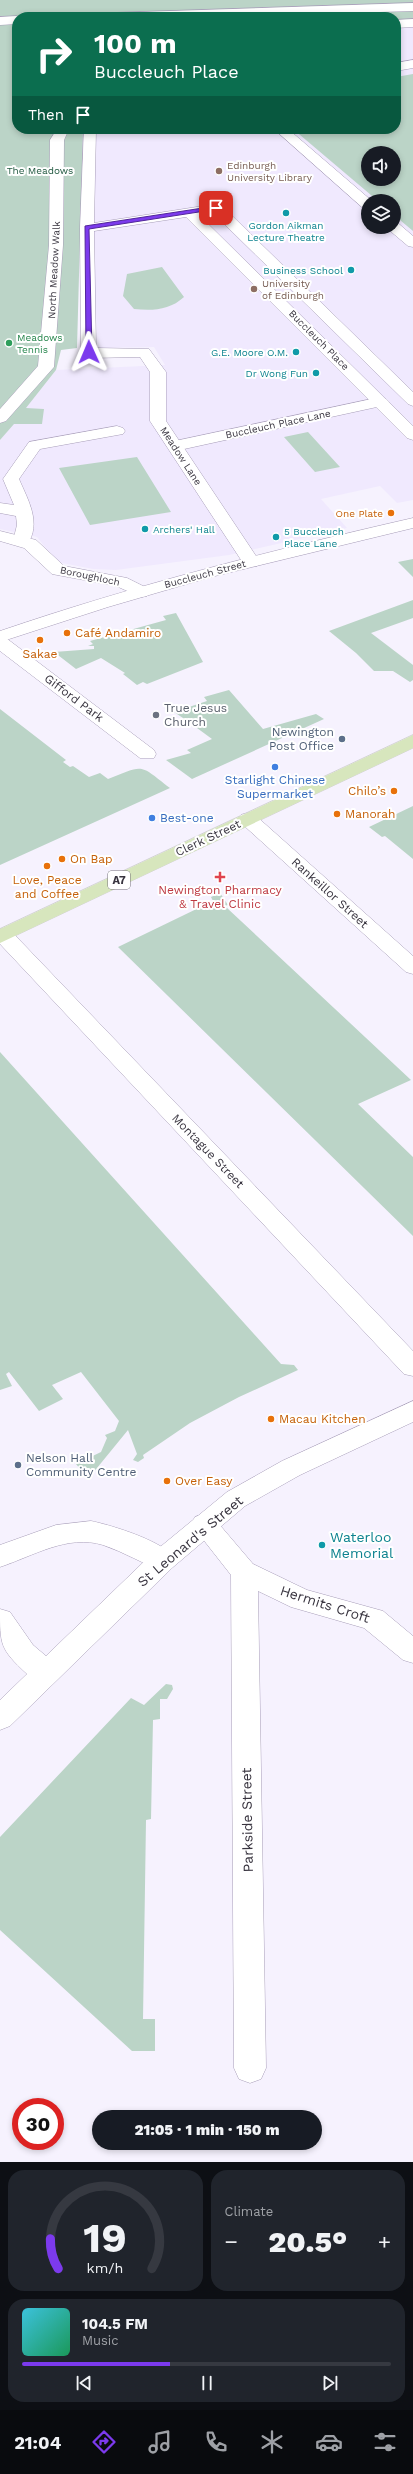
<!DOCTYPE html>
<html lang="en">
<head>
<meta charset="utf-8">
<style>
	body { margin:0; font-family:"Work Sans",sans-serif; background:#20242c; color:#f1f3f6; height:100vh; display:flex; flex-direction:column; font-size:15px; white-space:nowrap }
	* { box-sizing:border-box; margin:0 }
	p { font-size:13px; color:#9ea1a6 }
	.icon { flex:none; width:22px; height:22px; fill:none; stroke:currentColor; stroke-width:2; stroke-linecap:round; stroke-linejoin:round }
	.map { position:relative; height:2162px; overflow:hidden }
	.drawer { display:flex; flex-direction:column; gap:8px; padding:8px; background:#0d0f14; flex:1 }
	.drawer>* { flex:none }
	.guide { position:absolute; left:12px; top:12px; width:389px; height:122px; border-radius:16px; box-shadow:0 2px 6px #0003; background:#0b6e4f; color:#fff; overflow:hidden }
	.fabs { position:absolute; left:361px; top:146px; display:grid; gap:8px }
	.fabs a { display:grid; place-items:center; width:40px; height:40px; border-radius:50%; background:#171b24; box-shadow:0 2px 6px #0003; font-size:20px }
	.speed { position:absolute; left:12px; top:2098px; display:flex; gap:8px; font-size:20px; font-weight:700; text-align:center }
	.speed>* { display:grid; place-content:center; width:52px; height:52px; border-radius:50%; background:#171b24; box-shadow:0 2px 6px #0003; line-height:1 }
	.speed .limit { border:6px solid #d22; background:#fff; color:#111 }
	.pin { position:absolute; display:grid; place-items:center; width:34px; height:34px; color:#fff; margin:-17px; border-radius:8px; box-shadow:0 2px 6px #0006 }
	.me { position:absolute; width:44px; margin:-22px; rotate:359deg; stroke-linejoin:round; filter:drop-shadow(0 0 3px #0008) }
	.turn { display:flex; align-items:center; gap:14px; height:84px; padding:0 16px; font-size:18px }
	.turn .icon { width:52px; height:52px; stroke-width:2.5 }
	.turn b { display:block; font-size:28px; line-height:34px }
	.then { display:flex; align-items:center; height:38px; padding:0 16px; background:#0003; gap:8px; font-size:15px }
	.big { font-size:30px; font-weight:800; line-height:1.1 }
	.drawer .tile { flex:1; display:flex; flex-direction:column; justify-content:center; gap:6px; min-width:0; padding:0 14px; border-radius:16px; background:#20242c }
	.drawer .dial { align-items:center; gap:0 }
	.dial svg { height:104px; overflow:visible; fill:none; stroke:#363941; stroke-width:7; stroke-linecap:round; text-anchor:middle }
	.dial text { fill:#f1f3f6; stroke:none }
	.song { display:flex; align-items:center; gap:12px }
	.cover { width:48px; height:48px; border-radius:6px; background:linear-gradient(135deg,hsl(190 70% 55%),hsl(150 70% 35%)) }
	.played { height:4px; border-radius:2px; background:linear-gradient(90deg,#7c3aed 40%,#363941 40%) }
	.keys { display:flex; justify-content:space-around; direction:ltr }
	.heat { display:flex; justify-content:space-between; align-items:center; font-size:22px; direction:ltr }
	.drawer .tiles { flex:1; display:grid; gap:8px; grid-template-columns:1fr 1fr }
	.tile:last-child { grid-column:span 2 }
	.trip { position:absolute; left:92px; top:2110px; width:230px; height:40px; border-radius:20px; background:#171b24; box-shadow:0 2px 6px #0003; font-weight:800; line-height:40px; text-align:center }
	.menu { display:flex; height:64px; justify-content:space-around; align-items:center; background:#090b0e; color:#9ea1a6 }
	.menu .icon { width:28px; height:28px }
	.menu .on { color:#7c3aed }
	.menu b { font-size:18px; color:#f1f3f6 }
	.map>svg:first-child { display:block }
	.built { fill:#f0e9fe; fill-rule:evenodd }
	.green { fill:#bbd4c7; fill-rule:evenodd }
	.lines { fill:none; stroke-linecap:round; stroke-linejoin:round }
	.pedestrian-casing { stroke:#a89eb9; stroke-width:1 }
	.minor-casing { stroke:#a89eb9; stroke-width:1 }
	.tertiary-casing { stroke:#a89eb9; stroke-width:1 }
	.primary-casing { stroke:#d3d2d5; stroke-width:1 }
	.pedestrian { fill:#fff; fill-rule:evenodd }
	.minor { fill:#fff; fill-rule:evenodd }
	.tertiary { fill:#fff; fill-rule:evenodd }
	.primary { fill:#d7e6bd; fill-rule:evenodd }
	.route { fill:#7c3aed; stroke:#51269a }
	.education-dot { fill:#8d6e63; stroke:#fff; stroke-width:1.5 }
	.culture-dot { fill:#0f9aa8; stroke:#fff; stroke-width:1.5 }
	.leisure-dot { fill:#2e9e5b; stroke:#fff; stroke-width:1.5 }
	.food-dot { fill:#e8710a; stroke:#fff; stroke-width:1.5 }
	.worship-dot { fill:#6b7280; stroke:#fff; stroke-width:1.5 }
	.service-dot { fill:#5c6f8a; stroke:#fff; stroke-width:1.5 }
	.shop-dot { fill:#3f7fe0; stroke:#fff; stroke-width:1.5 }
	.health-dot { fill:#e0444e; stroke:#fff; stroke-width:1.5 }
	.labels { text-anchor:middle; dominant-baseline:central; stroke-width:4; stroke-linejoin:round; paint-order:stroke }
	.far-education-label { font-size:10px; fill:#785e54; stroke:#fff; text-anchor:start }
	.far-park-label { font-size:10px; fill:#235a42; stroke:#fff }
	.far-culture-label { font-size:10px; fill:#0d838f; stroke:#fff; text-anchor:end }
	.far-street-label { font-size:10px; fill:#38343f; stroke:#fff }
	.far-leisure-label { font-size:10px; fill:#27864d; stroke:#fff; text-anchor:start }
	.far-food-label { font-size:10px; fill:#c56008; stroke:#fff; text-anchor:end }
	.shield { fill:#fff; stroke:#747179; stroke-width:1 }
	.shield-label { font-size:11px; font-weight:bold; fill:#38343f }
	.food-label { font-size:12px; fill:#c56008; stroke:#fff; text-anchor:start }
	.street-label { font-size:12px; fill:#38343f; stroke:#fff }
	.worship-label { font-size:12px; fill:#5b616d; stroke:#fff; text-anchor:start }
	.service-label { font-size:12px; fill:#4e5e75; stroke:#fff; text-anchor:end }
	.shop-label { font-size:12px; fill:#366cbe; stroke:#fff }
	.health-label { font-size:12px; fill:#be3a42; stroke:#fff }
	.near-culture-label { font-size:14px; fill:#0d838f; stroke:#fff; text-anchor:start }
	.near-street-label { font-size:14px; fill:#38343f; stroke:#fff }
</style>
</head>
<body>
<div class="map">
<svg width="413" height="2162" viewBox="0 0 413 2162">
	<rect width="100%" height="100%" fill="#f6f2fe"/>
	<path class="built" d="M396,20h17v480l-16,3 -17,-17 -59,13 26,29 -118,27 -113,15 -23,-1 -31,-6 -10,-7 -15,-19 -37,-8v-89l56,-70 109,-5 -11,-18 -56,1 -7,-116 3,-103h302zM368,153h26v26h-26zM368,201h26v26h-26z"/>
	<path class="green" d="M0,0h413v20h-17v-3h-379v112h66l-6,219 -16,2 -5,20 -30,38 18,1 -2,15h-28l-14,16z
		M413,74v157l-19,-16v-14h-16l-85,-72h103v-52zM368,153h26v26h-26z
		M162,267l22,30c-14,13 -31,14 -50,12l-11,-13 4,-22z
		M308,432l32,35 -25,5 -31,-35z
		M137,457l34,55 -81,13 -31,-57z
		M413,559v18l-15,-15z
		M413,600v18l-42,15 42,32v15l-3,2 -17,-11h-19l-18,-18 -27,-22z
		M176,613l27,49 -56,22 -4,-2 -6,3 -14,-11 2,-1 -24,-15 -25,11 -22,-17 40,-3v-3h-6l5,-2 -3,-3 76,-21 -3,-4z
		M229,690l34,39 53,-15 8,5 -132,60 -26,-19 25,-7 -4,-3 25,-11 -15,-11 2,-1 -7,-6 -3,1 -15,-10 33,-11 -3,-4z
		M0,709l66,51 -3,2 7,5 3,-1 16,11 11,-4 8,6c37,-15 31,-15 62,9l-170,77z
		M413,806v53l-28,-23 -3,1 -13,-10z
		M220,893l8,12 -3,1 2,2 184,172 -53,24 55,53v79l-295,-289 95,-46 -2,-4z
		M0,1052l281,312 13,1 4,5 -59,27 -49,26 -47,32 1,3 -6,4 -5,-2 4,-6 -9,-24 -40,49 -12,-15 25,-12 6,-14 -2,-3 10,-4 4,-10 -38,-49 -29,13 11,14 -24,12 -30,-39 -3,2 6,12 -12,4z
		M166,1684l6,1 1,4 -6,10h-7v20l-7,1 -2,99 -5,1 -3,199h12v32h-23l-132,-121v-93l131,-139 13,7z"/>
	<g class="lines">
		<defs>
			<path id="pedestrian" d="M413,3v8l-197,6h-114l6,-4z
				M17,16l2,1h-2v7l-17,1v-8z
				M57,129h12l-5,11 -1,105 -9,122 -48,54 -6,2v-14l38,-43 11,-121 1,-105z
				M274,129h14l84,72h-4v8l-5,-1z
				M394,223l5,1 14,12v11l-5,-1 -19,-16 -2,-3h7z
				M381,397l5,2 3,3 -3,3 -211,46 -8,-5 8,-5z
				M117,426l6,2 2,3 -2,3 -83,15 -21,30c9,21 23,44 8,66h-12l-2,-4 4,-16 -1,-9 -16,-3v-10l14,2 -11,-26 26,-37z
				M91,1521c20,4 76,21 85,39l-4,8 -9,3c-20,-7 -39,-19 -60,-26 -35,-11 -70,11 -103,22v-22l56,-20z"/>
			<path id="minor" d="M413,19v8l-17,1v-8z
				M413,60v8l-17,3v-8z
				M84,129h12l-2,94 122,-19 5,1 192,187v14l-5,-2 -195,-191 -14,2 214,211v14l-6,-2 -221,-221 -92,14 2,117 53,1 17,23v49l94,141 -3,4h-12l-95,-145v-49l-10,-15 -51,1 -8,-5 -1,-125z
				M0,531l36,9 28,26 63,12 20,10 3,4 -3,4 -6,1 -25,-11 -64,-12 -28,-26 -24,-7z
				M0,637l6,1 148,112 2,4 -2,4h-14l-140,-107z
				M248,813l7,2 158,141v18l-7,-2 -165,-149 -3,-4 3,-4z
				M0,929l10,1 403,421v25l-9,-2 -404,-430z
				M204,1514l9,3 40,47 54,26 76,21 30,25v27l-10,-3 -39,-32 -73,-21 -33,-16 8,477 -5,11 -11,4 -11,-4 -5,-11 -3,-493 -40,-51 4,-7z"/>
			<path id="tertiary" d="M413,518v10l-202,49 -103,30 -108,35v-11c135,-46 273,-81 413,-113z
				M413,1401v21l-113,53 -55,31 -73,62 -162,158 -10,4v-30l27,-26c-27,-25 -27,-29 -27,-65l10,3 23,33 13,11 108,-104 73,-60 55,-31z"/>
			<path id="primary" d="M413,735v13l-413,195v-14z"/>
		</defs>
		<use href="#pedestrian" class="pedestrian-casing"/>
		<use href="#minor" class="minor-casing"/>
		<use href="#tertiary" class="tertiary-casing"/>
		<use href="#primary" class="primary-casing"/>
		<use href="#pedestrian" class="pedestrian"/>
		<use href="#minor" class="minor"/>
		<use href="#tertiary" class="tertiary"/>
		<use href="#primary" class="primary"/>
	</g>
	<path class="route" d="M216,206l2,3 -129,20 3,123 -6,2 -1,-128z"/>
	<g class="education-dot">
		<circle cx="219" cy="171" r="4"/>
		<circle cx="254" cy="289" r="4"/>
	</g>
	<g class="culture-dot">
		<circle cx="286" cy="213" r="4"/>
		<circle cx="351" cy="270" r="4"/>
		<circle cx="296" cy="352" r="4"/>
		<circle cx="316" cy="373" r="4"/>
		<circle cx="145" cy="529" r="4"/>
		<circle cx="276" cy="537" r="4"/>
		<circle cx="322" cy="1545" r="4"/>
	</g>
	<circle class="leisure-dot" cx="9" cy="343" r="4"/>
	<g class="food-dot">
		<circle cx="391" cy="513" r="4"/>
		<circle cx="67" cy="633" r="4"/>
		<circle cx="40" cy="640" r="4"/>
		<circle cx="394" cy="791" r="4"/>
		<circle cx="337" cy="814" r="4"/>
		<circle cx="62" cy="859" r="4"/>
		<circle cx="47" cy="866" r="4"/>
		<circle cx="271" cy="1419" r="4"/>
		<circle cx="167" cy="1481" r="4"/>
	</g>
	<circle class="worship-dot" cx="156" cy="715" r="4"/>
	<g class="service-dot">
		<circle cx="342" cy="739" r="4"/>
		<circle cx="18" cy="1465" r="4"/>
	</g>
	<g class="shop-dot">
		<circle cx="275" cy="767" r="4"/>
		<circle cx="152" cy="818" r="4"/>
	</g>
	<path class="health-dot" d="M218 871h4v4h4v4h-4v4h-4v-4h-4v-4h4z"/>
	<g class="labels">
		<g class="far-education-label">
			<text x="227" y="165">Edinburgh<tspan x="227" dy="12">University Library</tspan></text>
			<text x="262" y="283">University<tspan x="262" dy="12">of Edinburgh</tspan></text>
		</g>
		<g class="far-park-label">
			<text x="40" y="170">The Meadows</text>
		</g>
		<g class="far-culture-label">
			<text x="286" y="225" text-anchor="middle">Gordon Aikman<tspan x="286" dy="12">Lecture Theatre</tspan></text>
			<text x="343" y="270">Business School</text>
			<text x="288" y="352">G.E. Moore O.M.</text>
			<text x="308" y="373">Dr Wong Fun</text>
			<text x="153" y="529" text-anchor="start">Archers' Hall</text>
			<text x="284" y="531" text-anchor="start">5 Buccleuch<tspan x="284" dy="12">Place Lane</tspan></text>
		</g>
		<g class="far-street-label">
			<text transform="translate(54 270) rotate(-87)">North Meadow Walk</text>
			<text transform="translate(319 340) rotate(45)">Buccleuch Place</text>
			<text transform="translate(278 424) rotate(-12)">Buccleuch Place Lane</text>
			<text transform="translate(181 456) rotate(57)">Meadow Lane</text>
			<text transform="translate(205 574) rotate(-15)">Buccleuch Street</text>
			<text transform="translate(90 576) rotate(12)">Boroughloch</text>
		</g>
		<g class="far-leisure-label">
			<text x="17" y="337">Meadows<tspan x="17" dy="12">Tennis</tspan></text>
		</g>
		<g class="far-food-label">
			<text x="383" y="513">One Plate</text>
		</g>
		<rect class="shield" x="108" y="871" width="22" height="18" rx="3"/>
		<g class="shield-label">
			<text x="119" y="880">A7</text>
		</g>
		<g class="food-label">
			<text x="75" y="633">Café Andamiro</text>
			<text x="40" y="654" text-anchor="middle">Sakae</text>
			<text x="386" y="791" text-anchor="end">Chilo’s</text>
			<text x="345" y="814">Manorah</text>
			<text x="70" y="859">On Bap</text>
			<text x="47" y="880" text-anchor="middle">Love, Peace<tspan x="47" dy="14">and Coffee</tspan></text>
			<text x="279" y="1419">Macau Kitchen</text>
			<text x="175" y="1481">Over Easy</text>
		</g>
		<g class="street-label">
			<text transform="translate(74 698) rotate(37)">Gifford Park</text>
			<text transform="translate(208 838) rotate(-25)">Clerk Street</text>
			<text transform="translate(330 893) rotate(42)">Rankeillor Street</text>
			<text transform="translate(208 1151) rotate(46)">Montague Street</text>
		</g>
		<g class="worship-label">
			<text x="164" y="708">True Jesus<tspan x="164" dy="14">Church</tspan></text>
		</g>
		<g class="service-label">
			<text x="334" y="732">Newington<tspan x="334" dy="14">Post Office</tspan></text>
			<text x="26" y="1458" text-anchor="start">Nelson Hall<tspan x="26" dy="14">Community Centre</tspan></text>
		</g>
		<g class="shop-label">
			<text x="275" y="780">Starlight Chinese<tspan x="275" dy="14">Supermarket</tspan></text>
			<text x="160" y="818" text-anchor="start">Best-one</text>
		</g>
		<g class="health-label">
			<text x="220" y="890">Newington Pharmacy<tspan x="220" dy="14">&amp; Travel Clinic</tspan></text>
		</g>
		<g class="near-culture-label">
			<text x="330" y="1537">Waterloo<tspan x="330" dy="16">Memorial</tspan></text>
		</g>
		<g class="near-street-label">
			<text transform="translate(190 1541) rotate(-40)">St Leonard's Street</text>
			<text transform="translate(325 1604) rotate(18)">Hermits Croft</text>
			<text transform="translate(247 1820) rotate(-91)">Parkside Street</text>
		</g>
	</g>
</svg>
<div class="fabs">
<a><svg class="icon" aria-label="sound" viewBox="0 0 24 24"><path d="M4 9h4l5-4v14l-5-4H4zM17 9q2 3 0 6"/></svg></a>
<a><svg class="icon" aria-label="layers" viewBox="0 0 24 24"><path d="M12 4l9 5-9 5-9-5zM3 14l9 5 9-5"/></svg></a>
</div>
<div class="speed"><div class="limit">30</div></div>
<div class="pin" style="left:216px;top:208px;background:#d93025"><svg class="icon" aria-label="arrive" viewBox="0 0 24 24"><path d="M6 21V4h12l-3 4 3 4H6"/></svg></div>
<svg class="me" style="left:89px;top:352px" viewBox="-20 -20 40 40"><path d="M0-17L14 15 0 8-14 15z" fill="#7c3aed" stroke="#fff" stroke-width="4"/></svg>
<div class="trip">21:05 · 1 min · 150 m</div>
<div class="guide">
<div class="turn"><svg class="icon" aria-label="right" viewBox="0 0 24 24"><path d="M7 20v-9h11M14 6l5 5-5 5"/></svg><div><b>100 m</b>Buccleuch Place</div></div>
<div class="then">Then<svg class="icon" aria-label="arrive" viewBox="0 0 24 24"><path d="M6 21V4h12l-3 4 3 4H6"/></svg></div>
</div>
</div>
<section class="drawer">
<div class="tiles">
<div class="tile dial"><svg viewBox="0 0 100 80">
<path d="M14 69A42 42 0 1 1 86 69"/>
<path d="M14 69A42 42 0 0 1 8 46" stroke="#7c3aed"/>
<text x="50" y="56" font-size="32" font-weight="700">19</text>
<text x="50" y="72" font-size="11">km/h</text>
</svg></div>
<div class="tile"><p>Climate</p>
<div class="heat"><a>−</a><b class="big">20.5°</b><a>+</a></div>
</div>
<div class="tile">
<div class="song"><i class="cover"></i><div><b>104.5 FM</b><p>Music</p></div></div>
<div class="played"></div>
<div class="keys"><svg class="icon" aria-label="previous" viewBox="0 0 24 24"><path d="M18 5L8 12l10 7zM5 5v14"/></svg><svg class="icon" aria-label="pause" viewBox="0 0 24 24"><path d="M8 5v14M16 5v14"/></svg><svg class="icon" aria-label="next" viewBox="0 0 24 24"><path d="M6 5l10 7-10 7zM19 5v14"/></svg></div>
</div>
</div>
</section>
<nav class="menu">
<b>21:04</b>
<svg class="icon on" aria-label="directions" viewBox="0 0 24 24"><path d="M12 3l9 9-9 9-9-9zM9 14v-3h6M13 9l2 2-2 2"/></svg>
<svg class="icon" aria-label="music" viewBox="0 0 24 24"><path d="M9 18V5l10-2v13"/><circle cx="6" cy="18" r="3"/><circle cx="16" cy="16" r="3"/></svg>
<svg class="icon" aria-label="phone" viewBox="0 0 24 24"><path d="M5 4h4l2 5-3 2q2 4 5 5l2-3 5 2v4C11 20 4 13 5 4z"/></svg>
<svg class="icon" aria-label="climate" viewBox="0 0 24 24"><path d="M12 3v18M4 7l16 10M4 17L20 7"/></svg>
<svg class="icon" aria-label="car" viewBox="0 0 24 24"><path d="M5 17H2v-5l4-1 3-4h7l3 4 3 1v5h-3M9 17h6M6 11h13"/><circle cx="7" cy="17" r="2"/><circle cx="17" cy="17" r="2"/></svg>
<svg class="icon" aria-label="filters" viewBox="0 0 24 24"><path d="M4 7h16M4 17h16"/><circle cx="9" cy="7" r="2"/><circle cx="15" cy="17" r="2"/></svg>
</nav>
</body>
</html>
